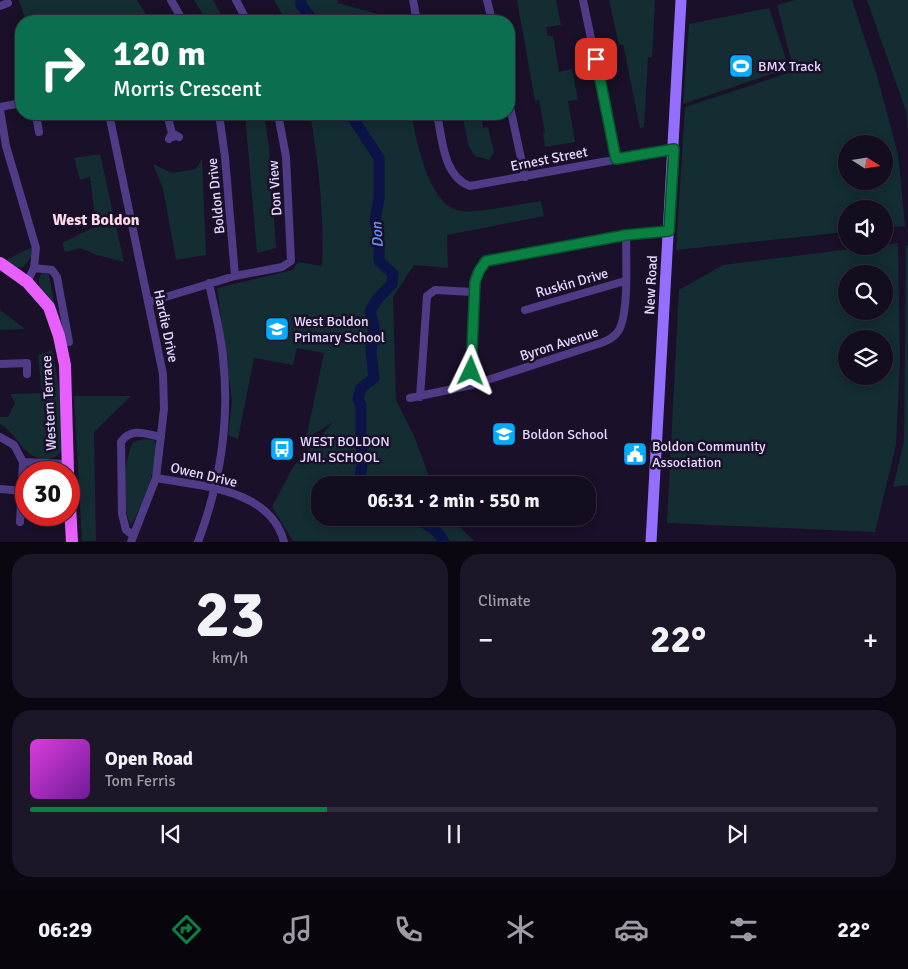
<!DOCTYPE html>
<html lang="en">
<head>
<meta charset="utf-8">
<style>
	body { margin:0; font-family:Signika,sans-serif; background:#1d1528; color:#f1f3f6; height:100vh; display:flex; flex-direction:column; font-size:19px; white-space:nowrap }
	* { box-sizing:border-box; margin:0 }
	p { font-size:16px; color:#9d9ba4 }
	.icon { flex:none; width:28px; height:28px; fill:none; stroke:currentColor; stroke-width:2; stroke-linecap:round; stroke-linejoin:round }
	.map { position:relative; height:542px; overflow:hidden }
	.panel { display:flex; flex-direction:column; gap:12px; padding:12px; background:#0b0711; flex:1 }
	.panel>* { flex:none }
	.guide { position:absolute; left:15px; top:15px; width:500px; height:105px; border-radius:20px; box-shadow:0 2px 12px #0003,0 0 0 1px #332c3d; background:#0b6e4f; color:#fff; overflow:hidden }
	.needle { width:32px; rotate:102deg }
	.buttons { position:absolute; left:838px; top:135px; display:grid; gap:10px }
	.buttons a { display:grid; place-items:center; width:55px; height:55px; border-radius:50%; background:#140c1f; box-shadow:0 2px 12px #0003,0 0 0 1px #332c3d; font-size:25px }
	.speed { position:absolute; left:15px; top:461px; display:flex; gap:10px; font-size:25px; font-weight:700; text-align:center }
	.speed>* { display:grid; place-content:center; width:65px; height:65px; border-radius:50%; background:#140c1f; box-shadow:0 2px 12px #0003,0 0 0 1px #332c3d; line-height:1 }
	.speed .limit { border:8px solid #d22; background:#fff; color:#111 }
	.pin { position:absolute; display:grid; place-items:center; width:42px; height:42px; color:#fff; margin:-21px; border-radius:10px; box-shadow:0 2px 8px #0006 }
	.me { position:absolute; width:55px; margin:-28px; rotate:2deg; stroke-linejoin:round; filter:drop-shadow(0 0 4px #0008) }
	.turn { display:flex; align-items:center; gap:18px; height:105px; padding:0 15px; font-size:22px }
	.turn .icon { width:65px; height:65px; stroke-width:2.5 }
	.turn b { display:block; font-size:35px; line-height:42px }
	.big { font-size:38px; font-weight:700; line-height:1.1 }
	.panel .widget { flex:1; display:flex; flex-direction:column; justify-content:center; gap:8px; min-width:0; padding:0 18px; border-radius:20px; background:#1d1528 }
	.panel .dial { align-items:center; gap:0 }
	.dial b { font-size:65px; line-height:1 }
	.song { display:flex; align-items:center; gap:15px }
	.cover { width:60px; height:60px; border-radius:8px; background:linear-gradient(135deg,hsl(300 70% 55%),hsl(280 70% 35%)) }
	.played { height:5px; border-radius:2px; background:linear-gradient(90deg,#0b8043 35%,#332c3d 35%) }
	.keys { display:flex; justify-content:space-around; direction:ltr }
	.heat { display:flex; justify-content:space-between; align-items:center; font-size:28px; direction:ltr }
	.panel .tiles { flex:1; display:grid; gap:12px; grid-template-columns:1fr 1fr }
	.widget:last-child { grid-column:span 2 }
	.trip { position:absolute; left:311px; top:476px; width:285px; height:50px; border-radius:20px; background:#140c1f; box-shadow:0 2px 12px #0003,0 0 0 1px #332c3d; font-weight:700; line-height:50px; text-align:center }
	.tab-bar { display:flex; height:80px; justify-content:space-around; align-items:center; background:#08050c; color:#9d9ba4 }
	.tab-bar .icon { width:35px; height:35px }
	.tab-bar .current { color:#0b8043 }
	.tab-bar b { font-size:22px; color:#f1f3f6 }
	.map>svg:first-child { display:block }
	.green { fill:#132d33; fill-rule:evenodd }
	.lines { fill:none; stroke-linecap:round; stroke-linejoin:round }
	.river { stroke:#0b1347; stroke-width:11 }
	.minor { stroke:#503b87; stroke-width:8 }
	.secondary { stroke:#946fff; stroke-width:11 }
	.primary { stroke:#e85ffe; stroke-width:12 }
	.route-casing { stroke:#07532c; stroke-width:12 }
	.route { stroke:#0b8043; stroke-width:9 }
	.labels { text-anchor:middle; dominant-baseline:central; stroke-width:5; stroke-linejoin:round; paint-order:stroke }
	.poi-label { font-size:14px; fill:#e5d8ff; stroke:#1a1029; text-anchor:start }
	.street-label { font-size:14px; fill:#e5d8ff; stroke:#1a1029 }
	.water-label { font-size:15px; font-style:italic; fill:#6695fe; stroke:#1a1029 }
	.quarter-label { font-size:16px; font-weight:bold; fill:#ffdae9; stroke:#1a1029 }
</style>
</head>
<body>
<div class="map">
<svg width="908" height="542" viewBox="0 0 908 542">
	<rect width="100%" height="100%" fill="#1a1029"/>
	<path class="green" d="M19,0h118l13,21h-124z
		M194,0h19l12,21h-18z
		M274,0h64v3l54,15v3h-106z
		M517,0h39l5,25 -15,2 2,9h5l6,36 13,-3 6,31 -10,1 7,41 -30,5 -2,-15h2l-6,-32 -4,1z
		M609,0h46l-3,58 -4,-1 -4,70 -4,1 -17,-84 -4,1z
		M795,0h57l25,76 21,78 7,72 -21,2v-19h-38v23l-170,18 9,-143 109,-36 -17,-66zM846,144h38v37h-38z
		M867,0h41v134l-2,-23z
		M769,8l20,60 -106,36 6,-80z
		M245,114h19l5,33 7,101 -19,5z
		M310,114h101c6,27 17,92 50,97 14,3 62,-8 80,-10l3,15 -97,19 1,33 -34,-3 -21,32 3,103 19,38 17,47h-112v33h130l24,23h-181l-21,-34 21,-40 40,-45 -27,17 18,-86 -27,-5 -4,17 -39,-7 -16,81 -10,-4 4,-34 -15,-113 76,-18 5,-8 24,4c2,-52 -3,-101 -12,-152z
		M462,114h19l2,14 5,-1 6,25 -5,8 -14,-4 -6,-9z
		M100,154l24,108 -27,-7 -17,-7 -15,4 -3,-9 34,-17 -6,-49 -10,3 -6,-22z
		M202,159l4,96 -30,5 -13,-71 -10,-25 19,9 24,-4z
		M898,243l2,117 -4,85 -21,87 -208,-9 12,-233 44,-25zM846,274h38v37h-38zM846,339h38v37h-38z
		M906,245l2,1v239l-15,2 11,-45z
		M32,247v9l-9,11h-7l-10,-7z
		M42,273l7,2 7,37c-7,-10 -24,-27 -14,-39z
		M0,310l25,19 -25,1z
		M52,350c5,22 15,77 10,98 -2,9 -11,11 -18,12 -24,-5 -24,-24 -44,-36v-7h8l7,-14 -5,-9 32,-1 -4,-38z
		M74,396h57l-37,36 2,109h-14z
		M144,439l10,1c9,15 -13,70 -23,85 -11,-21 -8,-62 2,-83z"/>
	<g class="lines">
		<path class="river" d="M301,0v5l12,16
			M350,114l29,44v40l-4,23 4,19v21l14,13 -1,10 -14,14 -8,13 4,15 -3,25 3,27 -13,10 -3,11 3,6v35l2,20 -3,16 2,7 9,2
			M414,518l2,2c11,3 23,11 28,22"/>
		<path class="minor" d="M171,0l12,21
			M236,0l11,21
			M413,0l4,21
			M487,0l5,21
			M583,0l33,159
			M0,6l8,-3
			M509,102l16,75
			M0,107l21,-4
			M0,110l6,36 30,102 -2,20 -7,14
			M36,114l3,18
			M109,114l54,260 1,35 -8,69 -25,64
			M167,114l6,23
			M219,114l6,43 10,119
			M437,114c5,23 6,63 33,72l204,-37
			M169,139l3,-6 7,4
			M34,268l18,2 5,7 12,65
			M149,302l86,-26 47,-9 9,-6 -5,-104 -8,-43
			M525,310l100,-29
			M0,364l27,-1v11
			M472,385l-1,-14 4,-90 4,-10 7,-10 140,-26 43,-4
			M420,397l7,-101 8,-6 39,2
			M410,398l62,-13 129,-42c8,-3 14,-6 18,-13 10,-18 7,-73 7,-95
			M0,437l14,8 9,17 44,2
			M156,478c45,8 115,11 128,64
			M0,489l22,2
			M20,522l3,-60
			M133,535l-7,-5 -4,-16 -1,-72c10,-15 25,-8 40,-5
			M198,542c22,-59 32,-121 25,-184 -2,-25 -9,-50 -14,-75"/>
		<path class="secondary" d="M651,542l30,-542"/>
		<path class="primary" d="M0,263l27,19 22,25 10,29 6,29 3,107
			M69,487l3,55"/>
	</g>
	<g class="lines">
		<defs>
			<path id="route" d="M471,371l4,-89 4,-11 7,-10 140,-26 43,-4 5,-82 -58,10 -20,-100"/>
		</defs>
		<use href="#route" class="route-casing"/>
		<use href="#route" class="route"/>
	</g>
	<defs>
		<symbol id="stadium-square" viewBox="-11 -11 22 22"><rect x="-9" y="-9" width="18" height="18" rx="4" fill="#05abfe" stroke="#1a1029"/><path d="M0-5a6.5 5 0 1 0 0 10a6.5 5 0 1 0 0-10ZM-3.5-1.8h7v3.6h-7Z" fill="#fff"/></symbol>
		<symbol id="school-square" viewBox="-11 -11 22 22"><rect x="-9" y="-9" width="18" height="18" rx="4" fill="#05abfe" stroke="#1a1029"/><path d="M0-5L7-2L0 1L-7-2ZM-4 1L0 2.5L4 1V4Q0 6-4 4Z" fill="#fff"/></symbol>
		<symbol id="bus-square" viewBox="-11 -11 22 22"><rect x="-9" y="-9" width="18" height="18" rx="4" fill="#05abfe" stroke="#1a1029"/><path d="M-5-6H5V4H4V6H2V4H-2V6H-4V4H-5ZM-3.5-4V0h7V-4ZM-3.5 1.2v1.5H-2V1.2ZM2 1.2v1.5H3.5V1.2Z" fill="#fff"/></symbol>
		<symbol id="civic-square" viewBox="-11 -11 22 22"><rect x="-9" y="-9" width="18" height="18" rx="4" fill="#05abfe" stroke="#1a1029"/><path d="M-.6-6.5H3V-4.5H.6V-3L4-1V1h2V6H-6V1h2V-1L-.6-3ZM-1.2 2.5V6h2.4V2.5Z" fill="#fff"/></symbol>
	</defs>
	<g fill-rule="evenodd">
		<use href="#stadium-square" x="727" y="52" width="28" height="28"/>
		<use href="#school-square" x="263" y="315" width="28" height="28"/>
		<use href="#school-square" x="490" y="420" width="28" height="28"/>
		<use href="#bus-square" x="268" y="435" width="28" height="28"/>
		<use href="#civic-square" x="621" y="440" width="28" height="28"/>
	</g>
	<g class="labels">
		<g class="poi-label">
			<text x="758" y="66">BMX Track</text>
			<text x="294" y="321">West Boldon<tspan x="294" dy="16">Primary School</tspan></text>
			<text x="522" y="434">Boldon School</text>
			<text x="300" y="441">WEST BOLDON<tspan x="300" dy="16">JMI. SCHOOL</tspan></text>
			<text x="652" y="446">Boldon Community<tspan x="652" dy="16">Association</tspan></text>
		</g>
		<g class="street-label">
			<text transform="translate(549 159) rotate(-11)">Ernest Street</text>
			<text transform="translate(275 188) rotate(-94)">Don View</text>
			<text transform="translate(216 196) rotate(-96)">Boldon Drive</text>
			<text transform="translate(572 283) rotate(-16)">Ruskin Drive</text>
			<text transform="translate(651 285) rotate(-87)">New Road</text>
			<text transform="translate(166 326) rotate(78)">Hardie Drive</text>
			<text transform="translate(559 344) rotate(-18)">Byron Avenue</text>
			<text transform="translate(49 403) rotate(-93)">Western Terrace</text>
			<text transform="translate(204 475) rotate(13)">Owen Drive</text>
		</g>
		<g class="water-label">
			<text transform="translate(377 235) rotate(-93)">Don</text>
		</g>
		<g class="quarter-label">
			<text x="96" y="220">West Boldon</text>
		</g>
	</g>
</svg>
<div class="buttons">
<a><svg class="needle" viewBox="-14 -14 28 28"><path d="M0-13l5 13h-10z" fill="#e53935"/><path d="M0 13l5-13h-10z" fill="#9d9ba4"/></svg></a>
<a><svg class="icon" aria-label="sound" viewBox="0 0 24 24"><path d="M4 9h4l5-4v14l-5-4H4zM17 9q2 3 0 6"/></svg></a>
<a><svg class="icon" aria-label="search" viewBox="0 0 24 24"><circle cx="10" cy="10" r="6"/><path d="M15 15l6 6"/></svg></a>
<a><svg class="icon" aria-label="layers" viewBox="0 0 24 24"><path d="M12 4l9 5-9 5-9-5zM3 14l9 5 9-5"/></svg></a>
</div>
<div class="speed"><div class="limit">30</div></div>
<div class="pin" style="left:596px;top:59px;background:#d93025"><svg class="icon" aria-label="arrive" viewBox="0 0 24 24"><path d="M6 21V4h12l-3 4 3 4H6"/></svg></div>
<svg class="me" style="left:471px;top:371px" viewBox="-20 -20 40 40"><path d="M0-17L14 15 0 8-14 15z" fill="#0b8043" stroke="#fff" stroke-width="4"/></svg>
<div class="trip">06:31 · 2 min · 550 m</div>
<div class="guide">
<div class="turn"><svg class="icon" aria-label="right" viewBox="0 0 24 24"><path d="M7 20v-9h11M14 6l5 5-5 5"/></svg><div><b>120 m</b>Morris Crescent</div></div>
</div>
</div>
<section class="panel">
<div class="tiles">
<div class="widget dial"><b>23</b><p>km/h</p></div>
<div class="widget"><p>Climate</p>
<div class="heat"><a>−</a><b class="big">22°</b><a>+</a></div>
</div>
<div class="widget">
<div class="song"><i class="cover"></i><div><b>Open Road</b><p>Tom Ferris</p></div></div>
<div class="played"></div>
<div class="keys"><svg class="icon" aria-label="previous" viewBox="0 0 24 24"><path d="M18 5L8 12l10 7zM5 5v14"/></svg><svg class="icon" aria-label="pause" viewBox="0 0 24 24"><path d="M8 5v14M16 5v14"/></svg><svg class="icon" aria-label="next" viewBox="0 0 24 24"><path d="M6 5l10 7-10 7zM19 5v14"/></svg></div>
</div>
</div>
</section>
<nav class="tab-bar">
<b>06:29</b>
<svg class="icon current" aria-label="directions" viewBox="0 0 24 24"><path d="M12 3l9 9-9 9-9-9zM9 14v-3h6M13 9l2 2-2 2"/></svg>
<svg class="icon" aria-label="music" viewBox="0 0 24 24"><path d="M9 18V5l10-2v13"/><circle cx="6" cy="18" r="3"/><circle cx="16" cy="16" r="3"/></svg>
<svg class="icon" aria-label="phone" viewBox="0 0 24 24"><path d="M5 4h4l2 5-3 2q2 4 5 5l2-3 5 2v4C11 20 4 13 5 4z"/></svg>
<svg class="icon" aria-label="climate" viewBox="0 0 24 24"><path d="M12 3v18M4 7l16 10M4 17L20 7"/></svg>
<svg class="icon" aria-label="car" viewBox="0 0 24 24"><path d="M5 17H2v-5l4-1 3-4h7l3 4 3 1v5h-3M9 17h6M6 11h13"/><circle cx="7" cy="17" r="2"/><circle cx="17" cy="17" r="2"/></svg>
<svg class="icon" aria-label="filters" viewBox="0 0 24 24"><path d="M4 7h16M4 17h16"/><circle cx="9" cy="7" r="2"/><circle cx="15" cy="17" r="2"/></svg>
<b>22°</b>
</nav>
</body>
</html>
